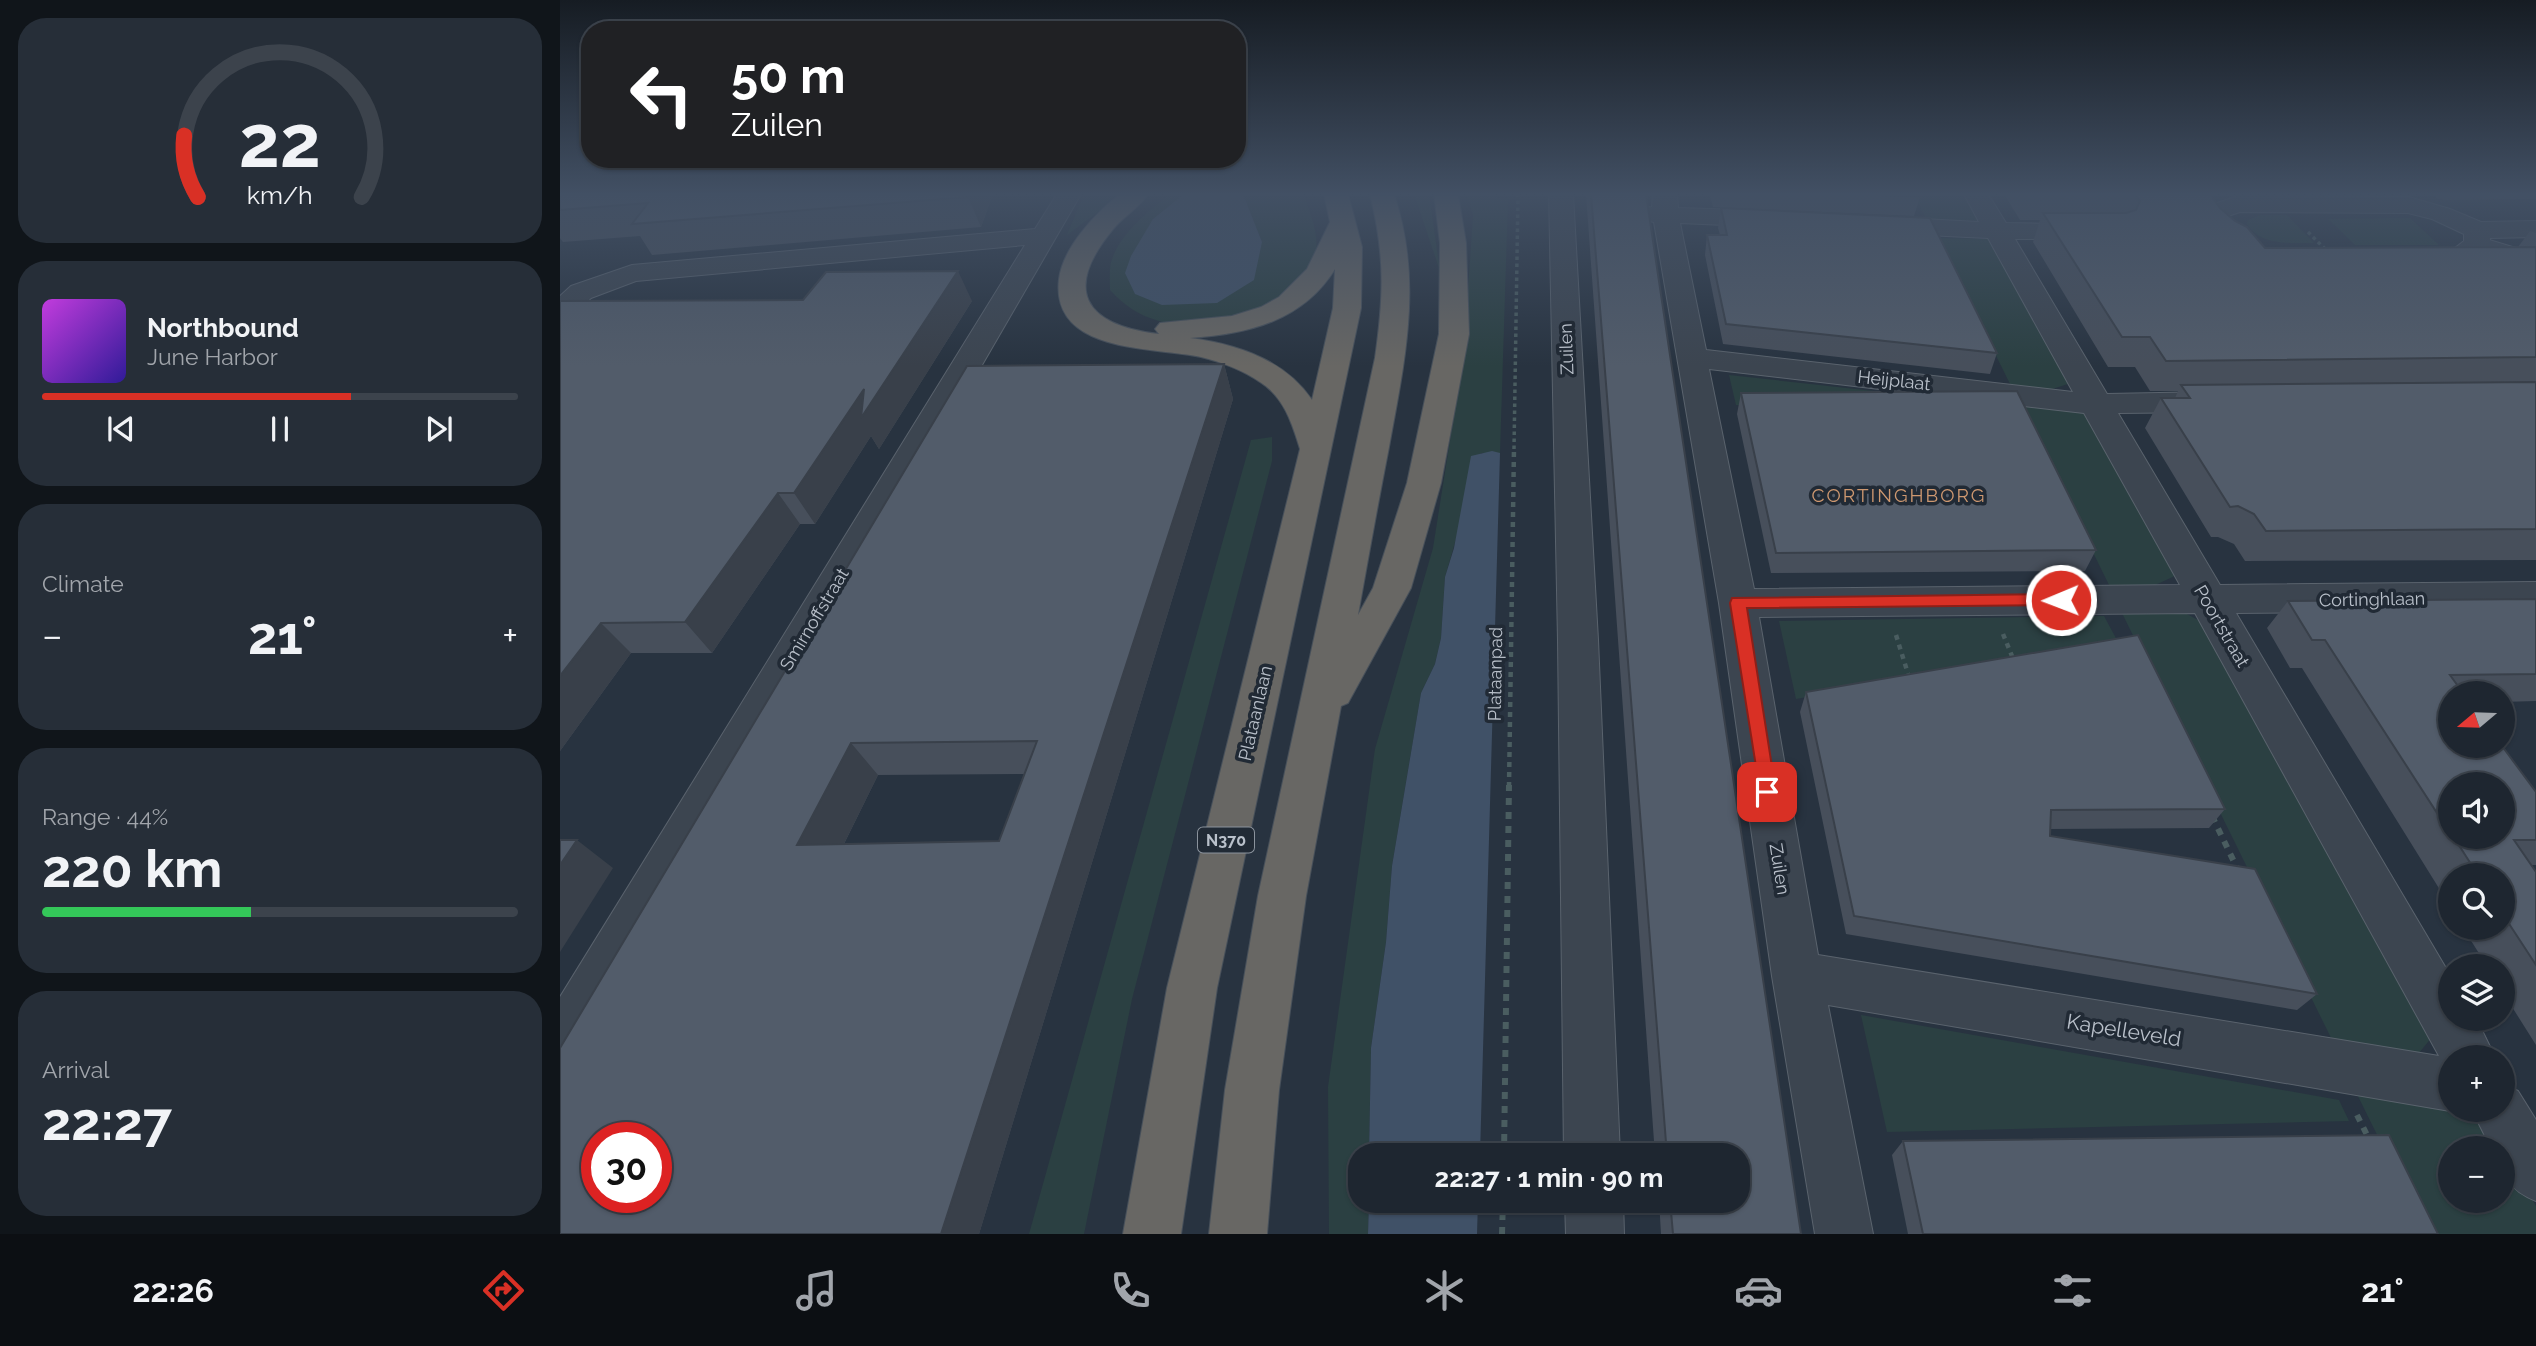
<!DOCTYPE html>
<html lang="en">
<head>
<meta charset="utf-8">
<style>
	body { margin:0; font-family:Raleway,sans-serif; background:#262e38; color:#f1f3f6; height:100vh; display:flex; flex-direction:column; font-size:26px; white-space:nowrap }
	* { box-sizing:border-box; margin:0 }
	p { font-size:23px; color:#a1a5ab }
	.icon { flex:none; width:38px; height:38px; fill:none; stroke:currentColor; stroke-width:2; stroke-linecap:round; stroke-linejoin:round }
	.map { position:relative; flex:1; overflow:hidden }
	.panel { display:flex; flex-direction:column; gap:18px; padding:18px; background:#10151a; width:560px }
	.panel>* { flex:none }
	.banner { position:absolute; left:21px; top:21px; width:665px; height:147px; border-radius:28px; box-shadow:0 2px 5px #0004,0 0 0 2px #3c434c; background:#202124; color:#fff; overflow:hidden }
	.needle { width:46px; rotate:251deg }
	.buttons { position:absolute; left:1878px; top:681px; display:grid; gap:14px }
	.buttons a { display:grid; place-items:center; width:77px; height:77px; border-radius:50%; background:#1e2630; box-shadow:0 2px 5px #0004,0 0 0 2px #3c434c; font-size:35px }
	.speed { position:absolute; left:21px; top:1122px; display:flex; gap:14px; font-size:35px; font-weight:700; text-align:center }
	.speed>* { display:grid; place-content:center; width:91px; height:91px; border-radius:50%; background:#1e2630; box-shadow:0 2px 5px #0004,0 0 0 2px #3c434c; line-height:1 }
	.speed .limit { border:10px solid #d22; background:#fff; color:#111 }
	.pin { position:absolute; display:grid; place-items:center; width:60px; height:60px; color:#fff; margin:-30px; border-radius:14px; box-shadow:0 4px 10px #0006 }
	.me { position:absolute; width:77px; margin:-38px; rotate:269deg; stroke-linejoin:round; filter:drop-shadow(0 0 5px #0008) }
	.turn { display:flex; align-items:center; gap:24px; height:147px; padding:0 35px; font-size:32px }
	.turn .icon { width:91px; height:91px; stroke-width:2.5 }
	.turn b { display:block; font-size:49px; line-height:60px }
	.big { font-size:52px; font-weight:700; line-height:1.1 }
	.panel .card { flex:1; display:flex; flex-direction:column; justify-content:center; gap:10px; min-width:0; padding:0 24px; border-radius:28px; background:#262e38 }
	.panel .dial { align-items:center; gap:0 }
	.dial svg { height:182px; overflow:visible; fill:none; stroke:#3c434c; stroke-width:7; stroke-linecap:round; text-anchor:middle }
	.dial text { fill:#f1f3f6; stroke:none }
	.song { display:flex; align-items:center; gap:21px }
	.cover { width:84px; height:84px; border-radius:10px; background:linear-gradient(135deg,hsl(290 70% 55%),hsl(250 70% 35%)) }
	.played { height:7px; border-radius:4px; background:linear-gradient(90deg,#d93025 65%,#3c434c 65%) }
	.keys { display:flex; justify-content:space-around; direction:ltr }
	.heat { display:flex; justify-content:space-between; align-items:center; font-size:38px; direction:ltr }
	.charge { height:10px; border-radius:5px; background:linear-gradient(90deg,#34c759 44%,#3c434c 0) }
	.trip { position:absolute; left:788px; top:1143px; width:402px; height:70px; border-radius:28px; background:#1e2630; box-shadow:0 2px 5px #0004,0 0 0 2px #3c434c; font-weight:700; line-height:70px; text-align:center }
	.menu { display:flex; height:112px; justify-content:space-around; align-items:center; background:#0c0f13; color:#a1a5ab }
	.menu .icon { width:49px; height:49px }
	.menu .active { color:#d93025 }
	.menu b { font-size:32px; color:#f1f3f6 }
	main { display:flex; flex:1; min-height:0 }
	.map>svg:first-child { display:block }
	.green { fill:#2b4042; fill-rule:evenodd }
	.water { fill:#405167 }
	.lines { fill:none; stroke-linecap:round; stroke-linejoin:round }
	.service-casing { stroke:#5a636d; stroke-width:2 }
	.minor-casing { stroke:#5a636d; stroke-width:2 }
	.trunk-casing { stroke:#47505a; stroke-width:2 }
	.path-far2 { stroke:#4a5d60; stroke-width:3.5; stroke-dasharray:3.5 3.5; stroke-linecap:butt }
	.path-far1 { stroke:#4a5d60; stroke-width:4.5; stroke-dasharray:5 5; stroke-linecap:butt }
	.path { stroke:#4a5d60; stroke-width:6; stroke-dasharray:7 7; stroke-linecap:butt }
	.service { fill:#3c4550; fill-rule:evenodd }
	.minor { fill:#3c4550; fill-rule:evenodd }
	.trunk { fill:#686764; fill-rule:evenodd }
	.wall { fill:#474f5b; fill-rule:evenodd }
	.shaded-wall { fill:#39404a }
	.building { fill:#525c6a; stroke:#39404a; stroke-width:2; fill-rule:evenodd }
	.route { fill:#d93025; stroke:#8d1f18; stroke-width:2 }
	.labels { text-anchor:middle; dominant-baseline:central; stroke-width:7; stroke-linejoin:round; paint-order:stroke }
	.shield { fill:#212a35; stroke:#8b939d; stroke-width:2 }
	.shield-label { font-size:16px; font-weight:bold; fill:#b9c0ca }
	.street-label { font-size:18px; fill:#b9c0ca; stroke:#212a35 }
	.neighbourhood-label { font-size:19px; letter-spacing:2px; fill:#ce9870; stroke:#212a35 }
	.near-street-label { font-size:21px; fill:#b9c0ca; stroke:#212a35 }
</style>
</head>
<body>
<main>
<section class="panel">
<div class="card dial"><svg viewBox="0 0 100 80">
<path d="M14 69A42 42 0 1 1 86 69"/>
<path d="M14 69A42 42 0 0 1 8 42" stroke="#d93025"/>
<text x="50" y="56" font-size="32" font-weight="700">22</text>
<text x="50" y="72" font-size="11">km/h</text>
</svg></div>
<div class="card">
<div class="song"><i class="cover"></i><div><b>Northbound</b><p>June Harbor</p></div></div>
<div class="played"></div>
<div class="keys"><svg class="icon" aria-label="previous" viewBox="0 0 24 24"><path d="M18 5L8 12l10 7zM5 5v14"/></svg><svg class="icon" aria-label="pause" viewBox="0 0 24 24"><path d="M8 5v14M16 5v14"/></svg><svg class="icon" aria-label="next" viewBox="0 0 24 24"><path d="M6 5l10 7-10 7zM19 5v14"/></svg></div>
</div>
<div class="card"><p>Climate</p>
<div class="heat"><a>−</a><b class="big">21°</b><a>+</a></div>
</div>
<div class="card"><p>Range · 44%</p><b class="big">220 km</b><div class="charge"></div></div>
<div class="card"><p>Arrival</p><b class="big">22:27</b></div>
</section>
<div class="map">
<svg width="1976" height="1234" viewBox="0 0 1976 1234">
	<rect width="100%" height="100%" fill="#283340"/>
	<path class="green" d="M524,194h38l-55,41z
		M610,194h14l-31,25 109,23 -19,-48h61c5,17 15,39 12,57 -10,55 -110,83 -157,70 -21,-6 -34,-15 -49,-31 0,-8 -1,-19 1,-28 9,-29 37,-50 59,-68z
		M854,194h15l11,77z
		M907,194h25l1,3 15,2 -8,254h-19l-36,124 -4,61 -6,26 -14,29 -29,173 -6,76 -15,106 -2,107h-9v45l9,1 -1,33h-39l-1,-147 47,-338 58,-201 31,-196 9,-137z
		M1354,194h54l14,27 -56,-2z
		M1700,215h27l27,28c-22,0 -54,3 -67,-19l1,-4z
		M1850,218l29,27h-84l-27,-26z
		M1378,238l52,1 81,144 -25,8 -35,-5z
		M1169,375l236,26 16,4h-245z
		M1461,406l66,5 92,163 -28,13h-41z
		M712,437v24l-140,538 -48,235h-55l222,-794z
		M1616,608l31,17 230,406 -23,28 -79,-13 -214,-435z
		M1544,616l14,26 -322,57 -17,-78z
		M1301,1015l478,85 10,21 -462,11z
		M1793,1086l132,31 51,89v28h-110zM1890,1148h52v52h-52z"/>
	<path class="water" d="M624,194h59l19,48 -8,38 -37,23 -55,2 -27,-11 -10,-21 6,-17 22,-37z
		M932,451l8,2 -20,702h-111l2,-107 15,-106 6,-76 29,-173 14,-29 6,-26 4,-61 9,-29 17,-92z
		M809,1201h109l-1,33h-109z"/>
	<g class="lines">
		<defs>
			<path id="service" d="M1916,236l60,18v10l-66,-19 -2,-4z"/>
			<path id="minor" d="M497,194h24l-503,869 -18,8v-74l465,-752 -389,36 -45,17 -21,20 -10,3v-25l11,-10 61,-21 403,-36z
				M989,194h24l25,446 22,515h-56l-6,-515z
				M1093,194h24l1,14 93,3 9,3 4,5 -4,5 -9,3 -91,-4 26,127 367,42 -85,-154 -104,-5 -9,-2 -4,-6 4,-6 9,-2 95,5 -15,-28h24l18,29 93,2 4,6 -4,6 -9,2h-75l92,155 105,-2 11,3 5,7 -5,7 -11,3 -94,1 102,172 316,-3v28l-300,3 214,362v43h26l19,39h-45v53h3l-3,1 -622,-106 45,229h-58l-43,-258 -53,-373 -65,-381 -16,-3 -4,-5 4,-5 14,-2zM1149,369l375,44 96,172 -426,4zM1635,613l244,443 -621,-101 -59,-338z
				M1677,196l172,1 41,12 31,13 55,-1v16l-46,1c1,31 -54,29 -75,24l-3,-6 3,-6 40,-2 9,-7v-7l-32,-15 -24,-6 -168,-1 -12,4 -3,5 26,24 -4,6c-20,5 -40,-12 -48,-30l10,-15z
				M1942,1084l16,7 18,29v81c-27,-11 -34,-24 -34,-53h-11l-19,-38h30z
				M1005,1200h58l1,34h-58z"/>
			<path id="trunk" d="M560,194h28c-8,13 -24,22 -34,34 -52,62 -30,97 45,106l-4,-5 5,-6 72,-7 29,-9 18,-10 28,-28 23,-47 -6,-28h24l14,53 -1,61 -144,680 -36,246h-58l44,-246 133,-539c-8,-26 -16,-52 -40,-67 -17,-12 -39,-20 -59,-25 -47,-10 -151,-3 -142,-78 4,-32 37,-66 61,-85zM775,269l-2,39 -21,92c-27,-40 -75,-56 -122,-62 58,-4 113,-17 145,-69z
				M810,194h24c29,87 11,165 -5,253 -11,56 -21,112 -31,168l15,-27 34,-105 32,-149 1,-91 -6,-49h24l8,49 3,91 -28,149 -30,105 -63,115 -7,3 -35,190 -27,194 -12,144h-58l16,-144 33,-194 117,-538c9,-63 10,-103 -5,-164z"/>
		</defs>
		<use href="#service" class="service-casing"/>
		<use href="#minor" class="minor-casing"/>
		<use href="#trunk" class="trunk-casing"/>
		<path class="path-far2" d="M1748,232l19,19
			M954,449l4,-255"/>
		<path class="path-far1" d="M1443,634l11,27
			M1336,635l13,42
			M949,787l5,-340"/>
		<path class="path" d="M1652,816l25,52
			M1797,1115l12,24
			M944,1155l5,-370
			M942,1234l1,-34"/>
		<use href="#service" class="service"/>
		<use href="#minor" class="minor"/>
		<use href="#trunk" class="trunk"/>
	</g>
	<path class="wall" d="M0,194h433l-12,33 -329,28 -12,-19 -77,6 -3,-4z
		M1026,194h60l155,1040h-140l-2,-34h79v-45h-83z
		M1150,194h208l2,3 -6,19 -201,-9z
		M1444,194h206l10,14 45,40 253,-1 12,-16 6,2v327l-291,1 -11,-17 -16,-7h-7l-66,-109 16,-30h14l3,-7h-28l-15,-24h-27l-75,-125 7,-22h-20z
		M1872,194h104v5l-90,1 -8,-1z
		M1161,208l276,145 -7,21 -267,-30 -18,-89 2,-20h13l-2,-7z
		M0,301h412l-93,148 -8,-13 -56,88h-15l-88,129h-81l-71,98z
		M664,364l9,35 -254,835h-419l407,-868zM464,774l-25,67 -155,3 34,-69z
		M1181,393l355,157 -11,21 -314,2 -34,-159z
		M1976,599v102l-34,1v-9h-52l86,99v73h-5l5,7v173l-34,-54v-25h-15l-24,-38h39v-53h-52v31l-148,-238h-12l-23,-40 21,-27zM1890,784l52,52h-52z
		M1246,692l419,117 -16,19 -159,1v7l267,158 -20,16 -451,-76 -46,-222z
		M1343,1141l535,93h-530l-16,-79z"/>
	<path class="shaded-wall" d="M410,194h23l-12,33 -13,-30z
		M398,271l14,30 -93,148 -8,-13 -56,88 -21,-31 70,-104z
		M664,364l9,35 -254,835h-38z
		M218,493l22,31 -88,129 -27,-31z
		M41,623l30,30 -71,98v-75z
		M291,743l27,32 -50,101 -31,-31z
		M17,840l36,28 -53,84v-87z"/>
	<path class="building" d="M0,194h410l-2,3 -336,27 16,-21 -88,7z
		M1031,194h55l155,1040h-128l-3,-34h68v-45h-71z
		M1298,194h60l2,3z
		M1573,194h77l10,14 15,13 12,6 18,21 271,-1v110l-370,4 -16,-24h-28l-79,-124h83l10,-3 4,-9 -6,-7z
		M1161,208l209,10 67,135 -271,-29 -19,-89h20z
		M398,271l-97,147 3,-29 -70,104h-16l-93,129 -84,1 -41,53v-375l243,-1 23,-28z
		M664,364l-283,870h-381v-186l407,-682zM477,741l-38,100 -202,4 54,-102zM37,1138h59v59h-59z
		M1976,382v147l-270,2 -12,-17 -16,-8 -8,1 -69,-109h29l-9,-13z
		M1457,391l79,159 -320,3 -35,-160z
		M1976,599v75l-86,1 13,18h-13v53h52l34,46v48h-22l22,32v93l-34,-52v-38h-24l-25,-39h49v-52h-52v49l-125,-193h-13l-24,-39z
		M1578,635l87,174 -174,1 -1,26 205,33 62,125 -463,-78 -48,-224z
		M0,840h17l-17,25z
		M1829,1135l49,99h-515l-20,-93z"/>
	<linearGradient id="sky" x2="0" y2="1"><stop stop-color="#161c23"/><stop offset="0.53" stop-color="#425064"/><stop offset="1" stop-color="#425064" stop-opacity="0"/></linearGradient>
	<rect width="1976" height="366" fill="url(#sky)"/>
	<path class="route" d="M1501,594l8,6 -8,5 -314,3 29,184 -3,6 -6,2 -6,-2 -31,-195 2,-5z"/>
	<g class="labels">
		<rect class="shield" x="638" y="827.5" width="56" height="25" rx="5"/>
		<g class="shield-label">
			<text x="666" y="840">N370</text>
		</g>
		<g class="street-label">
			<text transform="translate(1006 349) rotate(-92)">Zuilen</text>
			<text transform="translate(1334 380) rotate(6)">Heijplaat</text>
			<text transform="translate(1812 599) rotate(-1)">Cortinghlaan</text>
			<text transform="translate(254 619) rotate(-59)">Smirnoffstraat</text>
			<text transform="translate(1662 626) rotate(60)">Poortstraat</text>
			<text transform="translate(935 674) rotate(-89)">Plataanpad</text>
			<text transform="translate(695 713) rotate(-77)">Plataanlaan</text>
			<text transform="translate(1220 869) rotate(81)">Zuilen</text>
		</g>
		<g class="neighbourhood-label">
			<text x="1339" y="495">CORTINGHBORG</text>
		</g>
		<g class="near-street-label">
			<text transform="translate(1564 1030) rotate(9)">Kapelleveld</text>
		</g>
	</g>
</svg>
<div class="buttons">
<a><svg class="needle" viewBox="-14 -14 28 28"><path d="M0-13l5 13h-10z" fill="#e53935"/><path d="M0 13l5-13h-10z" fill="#a1a5ab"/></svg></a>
<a><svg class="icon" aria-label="sound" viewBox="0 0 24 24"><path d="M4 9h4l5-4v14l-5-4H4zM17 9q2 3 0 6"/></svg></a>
<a><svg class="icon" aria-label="search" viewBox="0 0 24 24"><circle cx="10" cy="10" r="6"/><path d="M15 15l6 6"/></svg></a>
<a><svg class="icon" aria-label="layers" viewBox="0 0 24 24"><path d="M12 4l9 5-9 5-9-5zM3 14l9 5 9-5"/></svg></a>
<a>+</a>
<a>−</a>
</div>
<div class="speed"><div class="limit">30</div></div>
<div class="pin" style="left:1207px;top:792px;background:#d93025"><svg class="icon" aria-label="arrive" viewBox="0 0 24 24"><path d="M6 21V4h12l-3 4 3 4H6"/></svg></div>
<svg class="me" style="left:1501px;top:600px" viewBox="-20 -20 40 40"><circle r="17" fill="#d93025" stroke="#fff" stroke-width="3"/><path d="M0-11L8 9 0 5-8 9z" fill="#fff"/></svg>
<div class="trip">22:27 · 1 min · 90 m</div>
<div class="banner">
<div class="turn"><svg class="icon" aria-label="left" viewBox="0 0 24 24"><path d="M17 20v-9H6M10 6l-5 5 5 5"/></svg><div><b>50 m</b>Zuilen</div></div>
</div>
</div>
</main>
<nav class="menu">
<b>22:26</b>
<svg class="icon active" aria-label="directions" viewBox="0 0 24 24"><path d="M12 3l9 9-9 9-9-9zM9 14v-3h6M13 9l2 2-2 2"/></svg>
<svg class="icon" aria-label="music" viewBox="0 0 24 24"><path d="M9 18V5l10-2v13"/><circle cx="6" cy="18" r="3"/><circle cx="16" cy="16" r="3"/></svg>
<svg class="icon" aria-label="phone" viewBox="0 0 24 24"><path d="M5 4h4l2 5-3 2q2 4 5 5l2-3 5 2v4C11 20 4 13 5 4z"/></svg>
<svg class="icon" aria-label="climate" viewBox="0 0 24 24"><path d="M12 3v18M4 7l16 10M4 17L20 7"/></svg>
<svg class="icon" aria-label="car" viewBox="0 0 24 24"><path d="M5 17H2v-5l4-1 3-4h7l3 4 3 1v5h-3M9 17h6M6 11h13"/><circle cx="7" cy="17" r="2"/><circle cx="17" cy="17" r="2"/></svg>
<svg class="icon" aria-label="filters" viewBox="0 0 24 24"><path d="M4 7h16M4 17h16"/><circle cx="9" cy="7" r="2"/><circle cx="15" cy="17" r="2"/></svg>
<b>21°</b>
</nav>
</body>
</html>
